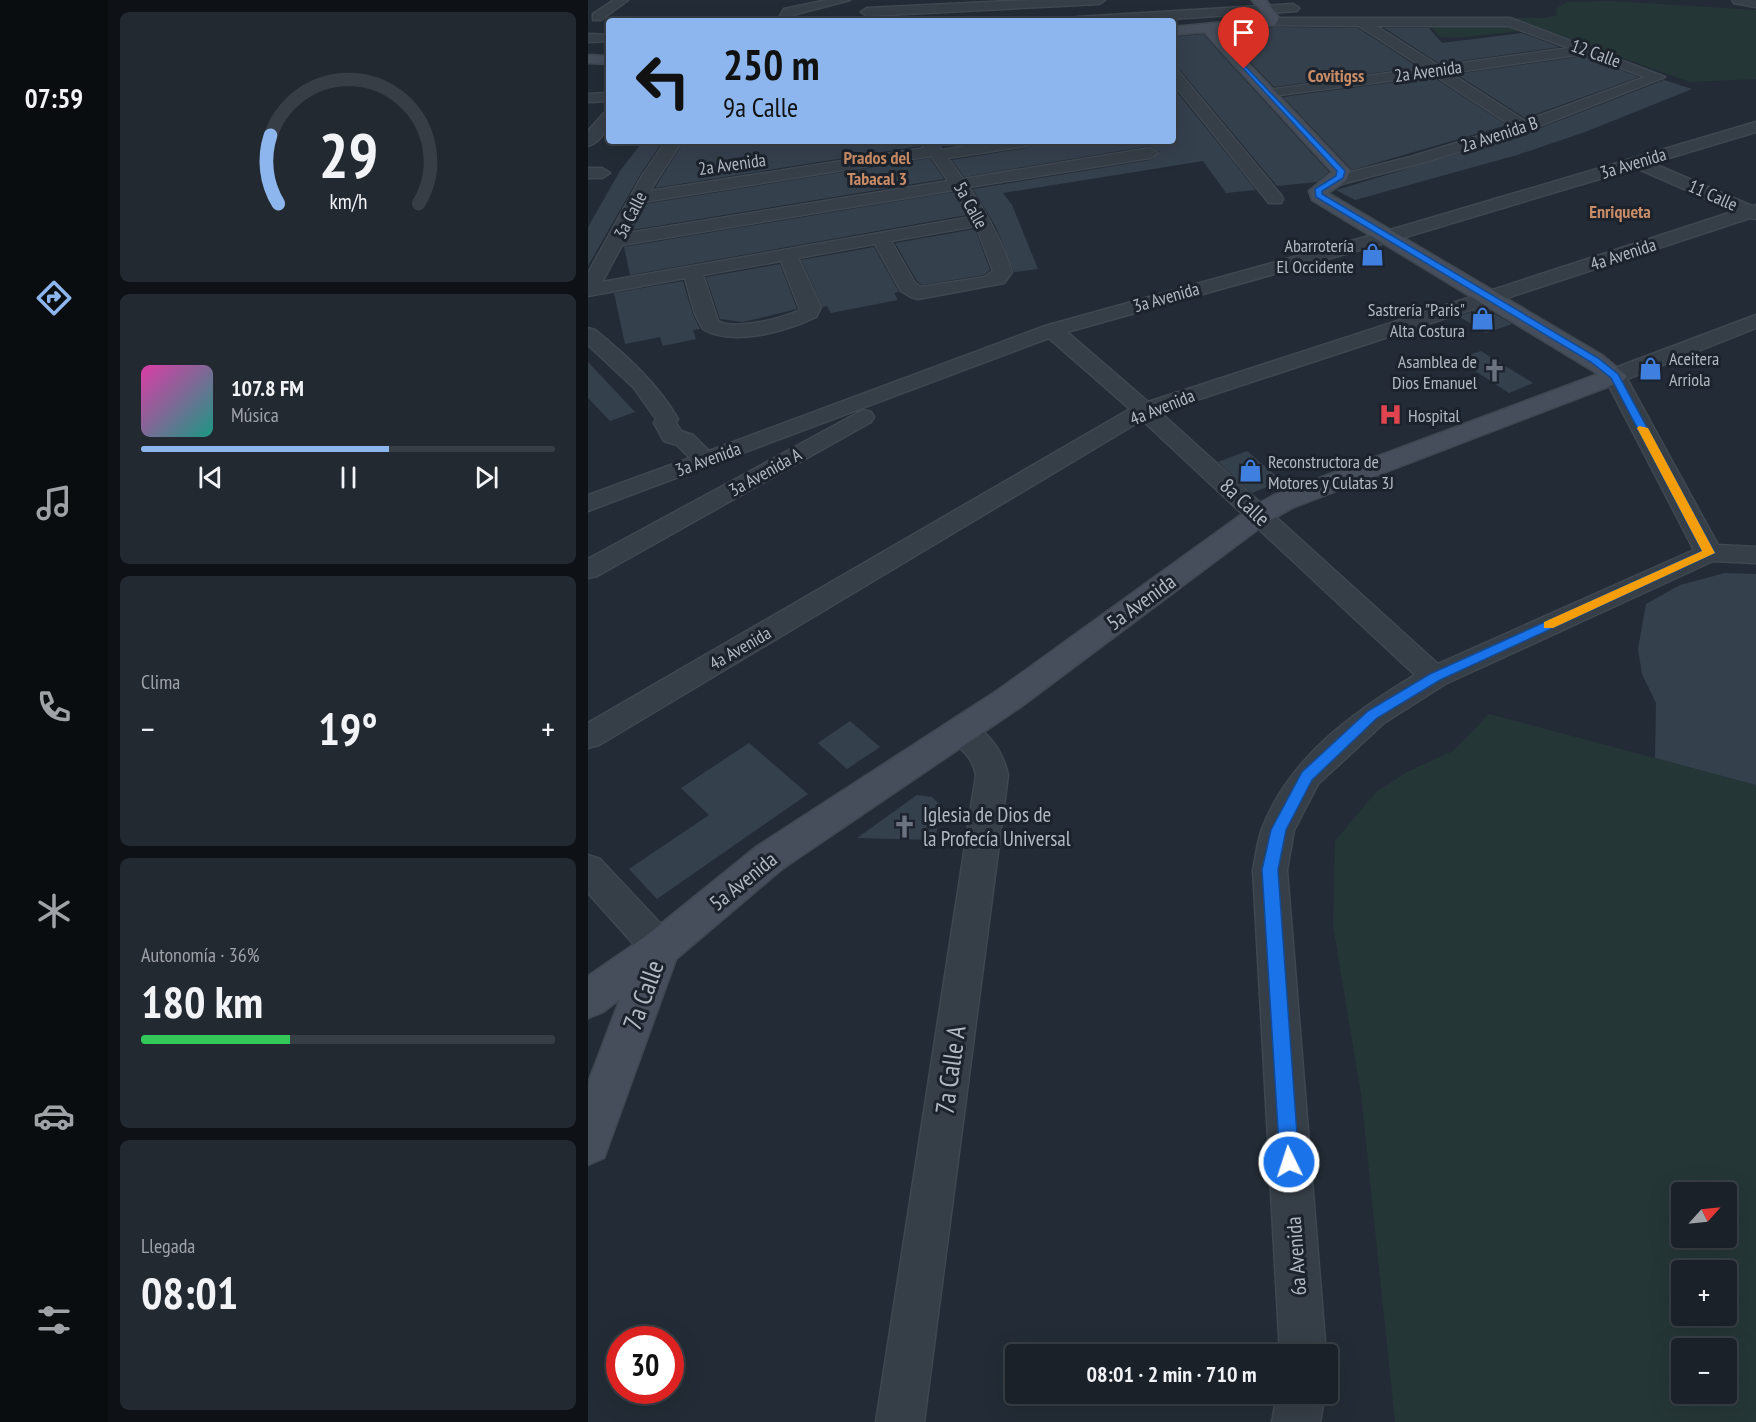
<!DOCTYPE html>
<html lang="es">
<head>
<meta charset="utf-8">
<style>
	body { margin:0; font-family:"PT Sans Narrow",sans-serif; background:#232930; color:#f1f3f6; height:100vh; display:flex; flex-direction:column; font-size:22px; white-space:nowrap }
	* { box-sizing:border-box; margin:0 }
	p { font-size:20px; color:#9fa3a8 }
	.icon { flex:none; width:33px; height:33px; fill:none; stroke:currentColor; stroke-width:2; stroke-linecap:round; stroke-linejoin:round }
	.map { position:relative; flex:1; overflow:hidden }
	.details { display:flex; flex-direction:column; gap:12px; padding:12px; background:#0e1216; width:480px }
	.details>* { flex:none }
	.banner { position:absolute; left:18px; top:18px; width:570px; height:126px; border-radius:6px; box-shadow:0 6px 24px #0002,0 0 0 2px #383e45; background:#8cb6ed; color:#111; overflow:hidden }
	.needle { width:39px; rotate:63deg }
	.fabs { position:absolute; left:1083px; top:1182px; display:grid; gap:12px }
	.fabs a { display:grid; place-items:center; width:66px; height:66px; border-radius:6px; background:#1a2128; box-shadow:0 6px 24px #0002,0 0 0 2px #383e45; font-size:30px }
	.speed { position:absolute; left:18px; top:1326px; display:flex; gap:12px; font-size:30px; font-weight:700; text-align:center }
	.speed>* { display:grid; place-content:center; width:78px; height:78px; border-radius:50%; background:#1a2128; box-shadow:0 6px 24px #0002,0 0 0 2px #383e45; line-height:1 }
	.speed .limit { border:9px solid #d22; background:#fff; color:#111 }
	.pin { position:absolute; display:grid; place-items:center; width:51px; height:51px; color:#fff; margin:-62px -26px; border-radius:50% 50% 50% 0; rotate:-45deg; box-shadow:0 0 6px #0007 }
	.pin .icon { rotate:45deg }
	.me { position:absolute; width:66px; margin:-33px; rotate:356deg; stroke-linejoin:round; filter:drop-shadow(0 0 4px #0008) }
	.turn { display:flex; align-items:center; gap:21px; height:126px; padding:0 18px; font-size:27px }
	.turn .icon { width:78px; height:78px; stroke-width:2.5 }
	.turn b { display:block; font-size:42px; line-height:51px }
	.big { font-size:45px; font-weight:600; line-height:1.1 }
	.details .tile { flex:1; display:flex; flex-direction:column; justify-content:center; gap:9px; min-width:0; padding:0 21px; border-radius:9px; background:#232930 }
	.details .dial { align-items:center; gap:0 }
	.dial svg { height:156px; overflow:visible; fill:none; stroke:#383e45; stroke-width:7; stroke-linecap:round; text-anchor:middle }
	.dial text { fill:#f1f3f6; stroke:none }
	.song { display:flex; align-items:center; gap:18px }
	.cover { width:72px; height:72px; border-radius:9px; background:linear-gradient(135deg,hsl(320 70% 55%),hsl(170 70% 35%)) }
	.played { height:6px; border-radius:3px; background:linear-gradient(90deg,#8cb6ed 60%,#383e45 60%) }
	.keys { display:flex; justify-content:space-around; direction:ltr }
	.heat { display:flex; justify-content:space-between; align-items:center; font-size:33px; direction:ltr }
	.charge { height:9px; border-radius:4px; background:linear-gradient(90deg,#34c759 36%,#383e45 0) }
	.trip { position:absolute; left:417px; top:1344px; width:333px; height:60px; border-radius:6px; background:#1a2128; box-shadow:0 6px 24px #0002,0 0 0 2px #383e45; font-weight:600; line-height:60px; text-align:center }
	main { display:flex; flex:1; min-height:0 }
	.tabs { display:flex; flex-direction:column; width:108px; justify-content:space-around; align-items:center; background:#0a0d10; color:#9fa3a8 }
	.tabs .icon { width:42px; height:42px }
	.tabs .active { color:#8cb6ed }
	.tabs b { font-size:27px; color:#f1f3f6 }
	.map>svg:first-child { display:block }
	.green { fill:#253637; fill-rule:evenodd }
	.building { fill:#35404d }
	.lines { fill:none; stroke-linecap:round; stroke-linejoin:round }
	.street-casing { stroke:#3f4750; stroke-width:3 }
	.secondary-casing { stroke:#3f4750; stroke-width:3 }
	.street { fill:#363e47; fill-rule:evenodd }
	.secondary { fill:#454e5a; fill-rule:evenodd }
	.route { fill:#1a73e8; stroke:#114b97; stroke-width:1.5 }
	.slow { fill:#f59e0b }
	.labels { text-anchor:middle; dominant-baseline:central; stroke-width:6; stroke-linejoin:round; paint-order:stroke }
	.far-street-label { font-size:18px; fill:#b1b9c3; stroke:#1c232c }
	.far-neighbourhood-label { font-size:18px; font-weight:bold; fill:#c88c67; stroke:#1c232c }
	.far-poi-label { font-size:18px; fill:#b1b9c3; stroke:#1c232c; text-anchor:end }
	.street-label { font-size:21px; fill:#b1b9c3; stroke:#1c232c }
	.poi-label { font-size:21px; fill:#b1b9c3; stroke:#1c232c; text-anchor:start }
	.near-street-label { font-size:26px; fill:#b1b9c3; stroke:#1c232c }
</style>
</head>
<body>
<main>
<nav class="tabs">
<b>07:59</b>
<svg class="icon active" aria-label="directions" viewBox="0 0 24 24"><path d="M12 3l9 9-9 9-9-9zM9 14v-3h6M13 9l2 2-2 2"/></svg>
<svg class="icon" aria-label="music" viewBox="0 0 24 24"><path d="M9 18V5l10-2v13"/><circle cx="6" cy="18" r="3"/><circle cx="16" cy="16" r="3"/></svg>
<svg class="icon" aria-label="phone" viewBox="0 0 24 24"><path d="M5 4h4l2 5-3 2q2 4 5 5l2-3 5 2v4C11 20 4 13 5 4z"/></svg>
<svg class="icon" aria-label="climate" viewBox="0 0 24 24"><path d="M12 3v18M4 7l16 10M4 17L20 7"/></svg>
<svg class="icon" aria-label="car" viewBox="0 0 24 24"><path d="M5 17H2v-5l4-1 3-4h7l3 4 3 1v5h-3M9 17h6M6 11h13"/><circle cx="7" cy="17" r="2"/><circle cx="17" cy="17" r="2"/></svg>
<svg class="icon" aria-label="filters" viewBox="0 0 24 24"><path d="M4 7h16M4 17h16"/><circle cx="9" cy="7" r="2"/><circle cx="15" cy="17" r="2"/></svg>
</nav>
<section class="details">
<div class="tile dial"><svg viewBox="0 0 100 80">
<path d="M14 69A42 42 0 1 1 86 69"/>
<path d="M14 69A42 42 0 0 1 10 34" stroke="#8cb6ed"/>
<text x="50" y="56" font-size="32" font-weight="700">29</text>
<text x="50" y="72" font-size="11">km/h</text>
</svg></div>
<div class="tile">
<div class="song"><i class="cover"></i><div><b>107.8 FM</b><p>Música</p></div></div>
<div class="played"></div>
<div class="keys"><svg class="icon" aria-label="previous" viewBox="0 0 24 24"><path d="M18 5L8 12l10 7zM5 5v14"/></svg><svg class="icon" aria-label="pause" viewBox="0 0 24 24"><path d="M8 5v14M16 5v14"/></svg><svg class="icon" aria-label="next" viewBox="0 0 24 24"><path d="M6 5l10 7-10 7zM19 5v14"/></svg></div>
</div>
<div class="tile"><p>Clima</p>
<div class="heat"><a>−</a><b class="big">19°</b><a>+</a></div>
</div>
<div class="tile"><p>Autonomía · 36%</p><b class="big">180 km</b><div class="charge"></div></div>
<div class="tile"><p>Llegada</p><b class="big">08:01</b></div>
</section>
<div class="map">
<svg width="1168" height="1422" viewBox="0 0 1168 1422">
	<rect width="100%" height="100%" fill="#232c36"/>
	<path class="green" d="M1023,1l145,9v69l-66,3 -168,-60 -16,-4h39l13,-3 -2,-6 11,-7z
		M839,23h81l20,7 -72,8 -16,-1z
		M901,714l267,71v637h-361l-34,-328 -28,-169 2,-84 41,-49 33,-21 44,-20zM1094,1192h44v46h-44zM1094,1270h44v46h-44zM1094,1348h44v46h-44z"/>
	<path class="building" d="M686,27l84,1 60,39 -144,20 -51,-54z
		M796,28h45l13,15 80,-10 38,14 -120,17z
		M615,34l126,138 -12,10 -40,4 -97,-116 -7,-2v-31z
		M996,56l55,21 -114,41 -69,-44z
		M845,77l74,48 -155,45 -69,-73z
		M1076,80l28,9 -107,43 -68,23 -162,45 -19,-10 194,-58z
		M585,87l83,103 -30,3 -23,-32 -200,32 9,12 26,64 -24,3 -18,-45 -23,-38 177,-29 10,-8 -10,-6 -186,31 -12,-17 74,-12 10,-7h137z
		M55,141h20l-23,34 -52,91v-39l32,-56z
		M96,141h233l3,5 -265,42z
		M342,158l14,21 -312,51 13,-26z
		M365,192l14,23 -337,60 -6,-28z
		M387,229l15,41 -6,5 -62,10 -5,-4 -22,-38z
		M286,247l25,45 -5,1 4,7 -67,13 -4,-7 -4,1 -22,-47z
		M192,264l17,45 -54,13 -23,-3 -14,-42z
		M95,281l10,34 7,14 -7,1 3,9 -33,7 -3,-9 -35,7 -11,-51z
		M896,308l28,16 -26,9 -28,-17z
		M893,351l52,32 -24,10 -52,-34z
		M0,362l47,50 -25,9 -22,-23z
		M659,451l35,30 -30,12 -34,-31z
		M1137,573l31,1v211l-101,-27 1,-55 -14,-29 -4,-25 8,-45 34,-19z
		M262,721l30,26 -33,22 -29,-26z
		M161,743l59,51 -151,105 -28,-30 80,-54 -28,-27z
		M329,795l15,2 9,9 -6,34 -78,-2z"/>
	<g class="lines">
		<defs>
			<path id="street" d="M26,0h14l-27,20h-8v-6z
				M239,0h23l-57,15 -4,6h-12l7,-12z
				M442,0h75l-6,4 -232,12 -6,-4 6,-4z
				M1144,0h24v7l-22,-4z
				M705,4l6,4 -2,3 -159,10h-67l6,-4z
				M682,18h240l155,59 -136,53 -107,33 -88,23 -8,-5 2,-3 82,-21 102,-31 -78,-51 -170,22v-6l5,-1 155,-22 -65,-42 -93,-1 -2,-3zM788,26h133l60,22 -130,18zM996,54l61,23 -120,44 -75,-48z
				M0,34l21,1v6l-21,1z
				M585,70l5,1 103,124 2,4 -2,4h-12l-96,-120z
				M21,93v8l-21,1v-8z
				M21,112c0,13 -6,30 -21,34v-15l16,-18z
				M1168,122v10l-104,31 100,43 4,-1v14l-6,-1 -590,194 278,252 256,-114 -90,-174 3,-5 149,-56v13l-129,51 91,166 38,2v16l-43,-2 -268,123 -61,39 -66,61 -24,46 -7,40 39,484h-46l-27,-484c3,-13 4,-28 9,-41 27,-71 90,-116 153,-154l-273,-255 -543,325 -11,3v-25l542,-314 -81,-71 -461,173v-16l102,-37 -13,-13 -13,-4 -10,-18 2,-4 -22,-31 -46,-43v-17l7,2c32,26 62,53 83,89l-2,4 5,8 12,4 16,16 336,-125 335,-93zM1048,168l99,43 -587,191 -81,-70 325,-91z
				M78,141h16l-32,50 274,-43 -5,-7h16l7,9 55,-9h37l-8,5 -78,12 15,21 187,-31 8,5 -8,5 -181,29c18,27 33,54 43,85l-8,11 -86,16 -7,-2 -10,-6 -26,-47 -77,14 23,49 -5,10c-29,14 -83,30 -113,12l-8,-15 -10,-36 -97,18v-23l54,-97zM343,156l17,25 -320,52 16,-31zM366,190l17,27 -369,65 20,-37zM388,226l17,45 -8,6 -64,10 -6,-4 -24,-42zM193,261l19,49c-17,8 -65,21 -82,11l-15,-46z
				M0,168h14l8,5 -8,5h-14z
				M275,410l8,2 3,5 -3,5 -274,154 -9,2v-19z
				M372,719c26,8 42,30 48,56l-84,647h-48l100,-647c-5,-25 -21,-26 -31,-45l4,-8z
				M0,855l12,4 73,78 5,11 -5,11 -13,5 -13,-5 -59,-66z
				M689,1394h48l-5,28h-48z"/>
			<path id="secondary" d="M664,0h14l13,18 -4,7 -57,6 132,140 -4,10 -18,12 274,162 25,21 -4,5 -329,126 -25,14 -247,185 -240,163 -106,90 -72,199 -16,7v-82l32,-84 -17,13 -15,6v-42l58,-40 110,-89 242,-157 251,-181 25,-14 324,-121 -286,-174 -3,-9 23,-19 -128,-140 -31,3v-8l92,-9z
				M0,55l21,1v8l-21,-1z"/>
		</defs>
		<use href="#street" class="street-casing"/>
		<use href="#secondary" class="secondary-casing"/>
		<use href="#street" class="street"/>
		<use href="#secondary" class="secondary"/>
	</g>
	<path class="route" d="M654,67h4l99,104 -2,7 -21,13v3l276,164 20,16 97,179 -275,127 -63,38 -65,62 -26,50 -8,40 21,292 -3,7 -7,3 -6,-3 -3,-7 -18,-292 9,-40 31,-58 66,-61 62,-37 272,-123 -91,-173 -20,-16 -275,-165 -1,-8 21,-13 1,-5z"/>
	<path class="slow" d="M1051,426l9,2 67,125 -162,75h-9v-6l158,-71 -65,-123z"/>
	<defs>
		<symbol id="shop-bare" viewBox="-9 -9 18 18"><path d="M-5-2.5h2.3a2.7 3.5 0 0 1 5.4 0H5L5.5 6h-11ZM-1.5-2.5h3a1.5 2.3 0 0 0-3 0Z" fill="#3f7fe0" stroke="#1c232c" stroke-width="2.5" paint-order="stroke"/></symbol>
		<symbol id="church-bare" viewBox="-9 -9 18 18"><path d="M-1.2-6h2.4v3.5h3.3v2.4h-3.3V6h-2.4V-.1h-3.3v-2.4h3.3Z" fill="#6b7280" stroke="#1c232c" stroke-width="2.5" paint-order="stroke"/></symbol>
		<symbol id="hospital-bare" viewBox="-9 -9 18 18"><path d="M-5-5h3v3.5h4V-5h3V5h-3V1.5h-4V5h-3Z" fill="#e0444e" stroke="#1c232c" stroke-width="2.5" paint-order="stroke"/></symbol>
	</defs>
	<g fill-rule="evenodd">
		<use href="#shop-bare" x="768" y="238" width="33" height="33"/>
		<use href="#shop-bare" x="878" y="302" width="33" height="33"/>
		<use href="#shop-bare" x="1046" y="352" width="33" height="33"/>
		<use href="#church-bare" x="890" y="354" width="33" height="33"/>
		<use href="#hospital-bare" x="786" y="398" width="33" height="33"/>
		<use href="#shop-bare" x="646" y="454" width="33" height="33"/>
		<use href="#church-bare" x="300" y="810" width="33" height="33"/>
	</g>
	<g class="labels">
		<g class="far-street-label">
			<text transform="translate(1008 53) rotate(20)">12 Calle</text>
			<text transform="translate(840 71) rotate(-8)">2a Avenida</text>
			<text transform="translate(911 134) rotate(-18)">2a Avenida B</text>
			<text transform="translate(1045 163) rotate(-17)">3a Avenida</text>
			<text transform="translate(144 164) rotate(-8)">2a Avenida</text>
			<text transform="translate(1125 195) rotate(24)">11 Calle</text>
			<text transform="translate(383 205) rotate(61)">5a Calle</text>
			<text transform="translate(42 215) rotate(-63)">3a Calle</text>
			<text transform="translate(1035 254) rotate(-18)">4a Avenida</text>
			<text transform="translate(578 297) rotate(-16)">3a Avenida</text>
			<text transform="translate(574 407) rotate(-22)">4a Avenida</text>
			<text transform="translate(120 459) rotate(-20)">3a Avenida</text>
			<text transform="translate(177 472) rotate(-29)">3a Avenida A</text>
			<text transform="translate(152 648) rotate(-30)">4a Avenida</text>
		</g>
		<g class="far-neighbourhood-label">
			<text x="748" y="75">Covitigss</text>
			<text x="289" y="157">Prados del<tspan x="289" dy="21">Tabacal 3</tspan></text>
			<text x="1032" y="211">Enriqueta</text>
		</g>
		<g class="far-poi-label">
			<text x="766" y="245">Abarrotería<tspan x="766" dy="21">El Occidente</tspan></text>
			<text x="877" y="309">Sastrería "Paris"<tspan x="877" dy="21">Alta Costura</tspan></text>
			<text x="1081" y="358" text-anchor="start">Aceitera<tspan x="1081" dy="21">Arriola</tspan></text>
			<text x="889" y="361">Asamblea de<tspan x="889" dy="21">Dios Emanuel</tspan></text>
			<text x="820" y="415" text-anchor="start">Hospital</text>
			<text x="680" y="461" text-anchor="start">Reconstructora de<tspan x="680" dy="21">Motores y Culatas 3J</tspan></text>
		</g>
		<g class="street-label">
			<text transform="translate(657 502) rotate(43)">8a Calle</text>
			<text transform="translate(553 602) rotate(-36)">5a Avenida</text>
			<text transform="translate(155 881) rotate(-39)">5a Avenida</text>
			<text transform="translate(708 1256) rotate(-94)">6a Avenida</text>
		</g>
		<g class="poi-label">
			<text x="335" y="814">Iglesia de Dios de<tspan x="335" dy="24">la Profecía Universal</tspan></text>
		</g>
		<g class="near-street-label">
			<text transform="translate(55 995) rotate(-70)">7a Calle</text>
			<text transform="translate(362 1070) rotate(-82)">7a Calle A</text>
		</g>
	</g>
</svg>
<div class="fabs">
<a><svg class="needle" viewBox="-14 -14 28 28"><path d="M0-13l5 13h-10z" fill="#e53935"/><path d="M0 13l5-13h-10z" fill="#9fa3a8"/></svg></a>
<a>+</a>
<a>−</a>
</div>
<div class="speed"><div class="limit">30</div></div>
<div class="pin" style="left:656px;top:69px;background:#d93025"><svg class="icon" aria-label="arrive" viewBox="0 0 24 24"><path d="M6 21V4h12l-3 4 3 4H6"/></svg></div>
<svg class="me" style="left:701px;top:1162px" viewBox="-20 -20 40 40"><circle r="17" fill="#1a73e8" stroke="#fff" stroke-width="3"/><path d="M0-11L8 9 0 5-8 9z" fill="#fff"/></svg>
<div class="trip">08:01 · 2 min · 710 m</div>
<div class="banner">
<div class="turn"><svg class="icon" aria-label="left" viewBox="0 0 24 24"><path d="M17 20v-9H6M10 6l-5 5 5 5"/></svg><div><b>250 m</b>9a Calle</div></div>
</div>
</div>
</main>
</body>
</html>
